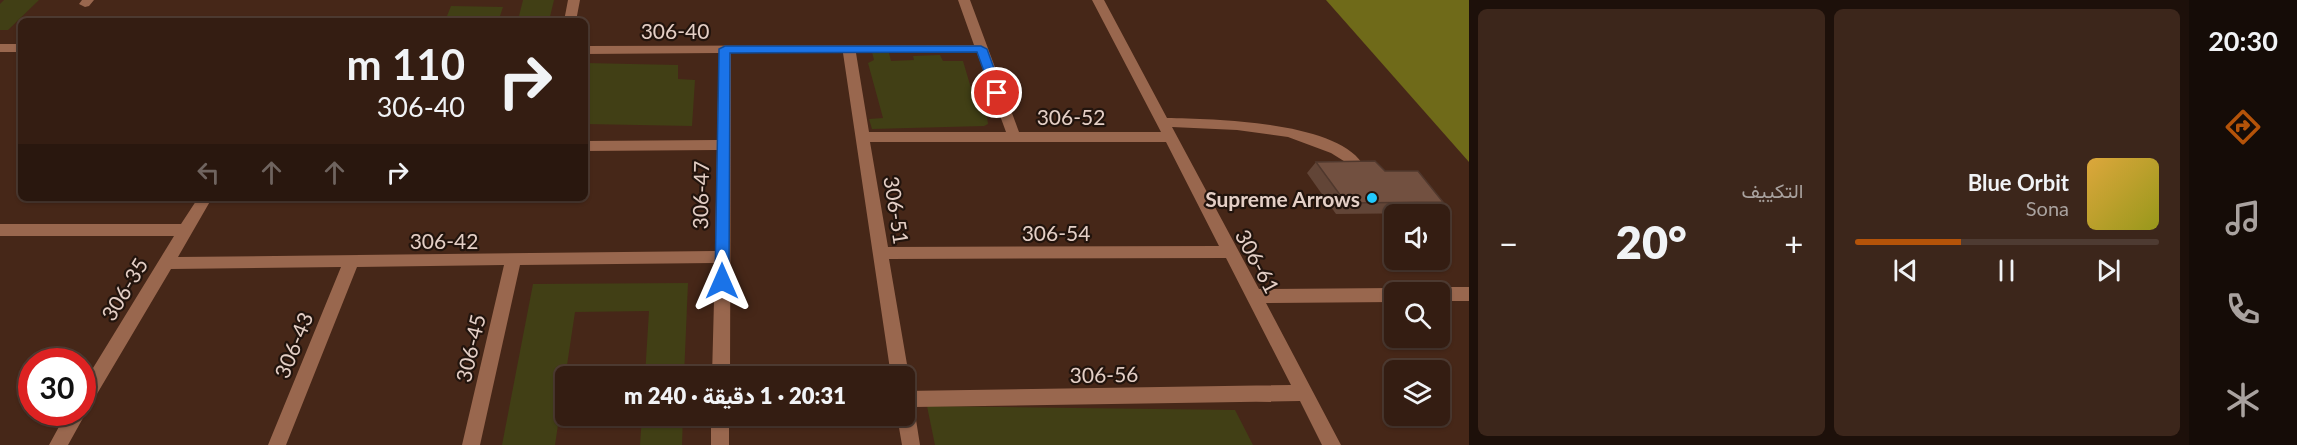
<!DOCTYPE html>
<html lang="ar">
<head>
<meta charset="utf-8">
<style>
	body { margin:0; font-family:Lato,Vazirmatn,sans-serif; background:#3c261b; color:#f1f3f6; direction:rtl; height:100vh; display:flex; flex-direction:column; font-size:22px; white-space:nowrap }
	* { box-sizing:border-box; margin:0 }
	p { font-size:20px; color:#a9a29f }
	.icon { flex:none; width:33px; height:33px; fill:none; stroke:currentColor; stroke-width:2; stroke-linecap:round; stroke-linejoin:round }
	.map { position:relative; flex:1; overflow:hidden; direction:ltr }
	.details { display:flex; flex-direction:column; gap:9px; padding:9px; background:#1d100a; width:720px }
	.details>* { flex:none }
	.hud { position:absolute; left:18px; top:18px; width:570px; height:183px; border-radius:9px; box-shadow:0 2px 4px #0004,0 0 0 2px #4e3b32; direction:rtl; background:#341d12; color:#f1f3f6; overflow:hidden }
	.fabs { position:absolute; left:1384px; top:204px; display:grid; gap:12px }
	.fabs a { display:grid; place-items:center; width:66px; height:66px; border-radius:9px; background:#341d12; box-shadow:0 2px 4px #0004,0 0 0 2px #4e3b32; font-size:30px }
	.speed { position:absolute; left:18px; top:348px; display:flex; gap:12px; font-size:30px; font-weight:700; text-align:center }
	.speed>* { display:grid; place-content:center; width:78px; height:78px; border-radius:50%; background:#341d12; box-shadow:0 2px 4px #0004,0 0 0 2px #4e3b32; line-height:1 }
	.speed .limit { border:9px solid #d22; background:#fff; color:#111 }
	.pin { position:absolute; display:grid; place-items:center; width:51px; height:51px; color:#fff; margin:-26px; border:3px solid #fff; border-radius:50%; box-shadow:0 2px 6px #0007 }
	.me { position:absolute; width:66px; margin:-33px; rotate:0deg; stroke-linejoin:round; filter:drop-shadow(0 0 4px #0008) }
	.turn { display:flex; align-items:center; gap:21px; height:126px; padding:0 24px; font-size:27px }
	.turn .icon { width:78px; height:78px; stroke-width:2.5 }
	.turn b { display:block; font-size:42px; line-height:51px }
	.lanes { display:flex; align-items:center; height:57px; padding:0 24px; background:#0003; justify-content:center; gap:30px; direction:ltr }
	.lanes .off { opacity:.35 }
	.big { font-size:45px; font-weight:800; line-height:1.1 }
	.details .tile { flex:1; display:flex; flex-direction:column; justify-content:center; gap:9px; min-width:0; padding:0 21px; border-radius:9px; background:#3c261b }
	.song { display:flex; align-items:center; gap:18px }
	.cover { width:72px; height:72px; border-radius:9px; background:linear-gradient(135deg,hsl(40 70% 55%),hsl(60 70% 35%)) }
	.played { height:6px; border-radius:3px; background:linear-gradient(90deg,#b45309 35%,#4e3b32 35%) }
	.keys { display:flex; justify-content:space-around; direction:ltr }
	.heat { display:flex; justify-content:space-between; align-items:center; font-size:33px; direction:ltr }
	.details .tiles { flex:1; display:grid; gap:9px; grid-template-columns:repeat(2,1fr) }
	.trip { position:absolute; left:555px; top:366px; width:360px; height:60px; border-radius:9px; background:#341d12; box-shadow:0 2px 4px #0004,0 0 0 2px #4e3b32; font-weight:800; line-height:60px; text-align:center; direction:rtl }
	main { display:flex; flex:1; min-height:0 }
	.menu { display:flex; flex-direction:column; width:108px; justify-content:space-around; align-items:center; background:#150c07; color:#a9a29f }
	.menu .icon { width:42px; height:42px }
	.menu .on { color:#b45309 }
	.menu b { font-size:27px; color:#f1f3f6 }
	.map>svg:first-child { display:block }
	.green { fill:#413f15 }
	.forest { fill:#6f6a19 }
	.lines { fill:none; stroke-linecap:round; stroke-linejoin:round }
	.minor { fill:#99674e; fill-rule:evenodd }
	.wall { fill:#624537 }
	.building { fill:#725040; stroke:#50382d; stroke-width:1.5 }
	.route { fill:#1a73e8; stroke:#114b97; stroke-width:1.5 }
	.poi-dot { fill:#22c9fd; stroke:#22140d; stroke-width:2 }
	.labels { text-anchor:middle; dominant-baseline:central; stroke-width:4.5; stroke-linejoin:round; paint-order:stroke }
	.street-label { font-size:21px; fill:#e4cfc6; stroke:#22140d }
	.poi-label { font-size:21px; font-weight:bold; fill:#e4cfc6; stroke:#22140d; text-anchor:end }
</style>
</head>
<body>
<main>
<nav class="menu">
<b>20:30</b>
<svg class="icon on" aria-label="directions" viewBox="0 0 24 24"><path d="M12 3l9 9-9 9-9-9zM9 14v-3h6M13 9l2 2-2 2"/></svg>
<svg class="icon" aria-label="music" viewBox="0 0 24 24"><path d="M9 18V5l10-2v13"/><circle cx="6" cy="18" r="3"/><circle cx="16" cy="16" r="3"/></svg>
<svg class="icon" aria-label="phone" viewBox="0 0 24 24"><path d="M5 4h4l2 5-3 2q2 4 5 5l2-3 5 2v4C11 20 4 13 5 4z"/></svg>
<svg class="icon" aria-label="climate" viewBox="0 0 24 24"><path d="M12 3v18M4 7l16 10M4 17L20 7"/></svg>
</nav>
<section class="details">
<div class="tiles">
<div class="tile">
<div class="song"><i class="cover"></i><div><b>Blue Orbit</b><p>Sona</p></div></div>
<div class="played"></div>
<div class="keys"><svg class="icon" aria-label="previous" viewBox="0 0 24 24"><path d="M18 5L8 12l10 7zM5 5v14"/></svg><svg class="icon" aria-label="pause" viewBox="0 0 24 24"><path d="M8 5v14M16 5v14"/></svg><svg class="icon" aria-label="next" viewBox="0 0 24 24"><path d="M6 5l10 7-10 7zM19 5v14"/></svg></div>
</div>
<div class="tile"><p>التكييف</p>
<div class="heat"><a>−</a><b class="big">20°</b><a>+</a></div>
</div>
</div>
</section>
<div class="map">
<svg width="1469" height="445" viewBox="0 0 1469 445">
	<rect width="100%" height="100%" fill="#462718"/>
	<path class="green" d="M4,0h35l-31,30h-8v-26z
		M523,0h31l-5,21h-126l2,-5h22l4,-10 52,1 -3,9h19z
		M872,52l17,1 2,8 23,-1 -1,-4 27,-1 3,6h20l8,27 12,1 5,35 -4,2 -112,3 -3,-10 14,-1 -15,-55 6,-3z
		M585,63l93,2v14l17,1 -3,46 -107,-2z
		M688,283l-4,93h-39l4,-65 -74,1 -20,133h-53l31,-161z
		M927,406l308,4 18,35h-318z
		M642,416h41l-1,29h-42z"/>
	<path class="forest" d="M1326,0h143v162z"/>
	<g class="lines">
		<path class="minor" d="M82,0h12l-5,6 -4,1 -6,-3z
			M568,0h12l-4,21h-12z
			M958,0h12l49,132h142l-69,-132h12l63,118c46,1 167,3 195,45l-7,5 -24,-15 -43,-16 -51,-7 -65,-3 87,162 136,-1 6,2 1,2h-7v10l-129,1 75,142h-19l-22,-44 -386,6 6,38h-18l-5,-29h7v-25l387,-6 -65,-127 -337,1 20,117 -5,6v-6h-13l-48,-323h-112l-1,323h-18l3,-113 -195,2 -40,180h-18l42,-180 -147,2 -71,178h-18l73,-178 -170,2 -83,140 -3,1 -2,8 -15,27h-19l18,-33h15v-26l92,-150h-174v-12h181l17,-26h14l-34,59 537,-6 2,-101 -132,1v-10l132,-1 2,-87 -134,1v-8l389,-1zM856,53h121l29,79h-137zM870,142h296l53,104 -331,1z
			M0,44h21v8h-21z
			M1440,287h29v14h-29v-9h-7z
			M711,416h18v29h-18z"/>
	</g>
	<path class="wall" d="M1316,162l69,9 58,31 -11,11 -96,1 -29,-41z"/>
	<path class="building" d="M1375,161l10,10h33l25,31 -97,1 -30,-41z"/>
	<path class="route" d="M725,46h256l6,3 16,44 -6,4 -4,-1 -16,-44 -247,1 -1,228 -2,4h-10l-2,-4 4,-232z"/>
	<circle class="poi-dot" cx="1372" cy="198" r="6"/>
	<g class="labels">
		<g class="street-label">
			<text x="675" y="30">306-40</text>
			<text x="1071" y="116">306-52</text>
			<text transform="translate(700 195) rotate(-89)">306-47</text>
			<text transform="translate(897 210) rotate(81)">306-51</text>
			<text x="1056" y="232">306-54</text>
			<text x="444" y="240">306-42</text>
			<text transform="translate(1258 261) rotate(62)">306-61</text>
			<text transform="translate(124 289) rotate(-59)">306-35</text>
			<text transform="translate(293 345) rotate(-68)">306-43</text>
			<text transform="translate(470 348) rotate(-77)">306-45</text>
			<text transform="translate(1104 374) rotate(-1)">306-56</text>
		</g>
		<g class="poi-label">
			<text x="1360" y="198">Supreme Arrows</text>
		</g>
	</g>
</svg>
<div class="fabs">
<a><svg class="icon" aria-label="sound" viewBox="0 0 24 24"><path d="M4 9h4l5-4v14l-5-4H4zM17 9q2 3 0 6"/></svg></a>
<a><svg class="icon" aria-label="search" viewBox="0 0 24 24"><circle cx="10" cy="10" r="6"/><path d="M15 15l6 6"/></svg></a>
<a><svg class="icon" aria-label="layers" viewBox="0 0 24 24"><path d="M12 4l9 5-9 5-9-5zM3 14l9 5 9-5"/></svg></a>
</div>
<div class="speed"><div class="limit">30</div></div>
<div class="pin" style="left:997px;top:93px;background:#d93025"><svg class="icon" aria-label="arrive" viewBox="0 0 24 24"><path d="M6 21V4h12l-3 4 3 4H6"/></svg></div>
<svg class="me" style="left:722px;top:281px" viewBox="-20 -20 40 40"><path d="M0-17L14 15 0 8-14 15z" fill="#1a73e8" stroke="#fff" stroke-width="4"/></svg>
<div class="trip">20:31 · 1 دقيقة · 240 m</div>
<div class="hud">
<div class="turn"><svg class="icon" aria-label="right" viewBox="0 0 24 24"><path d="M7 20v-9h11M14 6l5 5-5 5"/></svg><div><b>110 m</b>306-40</div></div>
<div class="lanes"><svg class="icon off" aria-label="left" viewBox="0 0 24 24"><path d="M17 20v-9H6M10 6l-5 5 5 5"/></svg><svg class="icon off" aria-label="ahead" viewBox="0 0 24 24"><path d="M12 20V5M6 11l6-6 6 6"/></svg><svg class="icon off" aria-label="ahead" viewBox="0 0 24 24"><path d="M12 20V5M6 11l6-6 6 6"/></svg><svg class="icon" aria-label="right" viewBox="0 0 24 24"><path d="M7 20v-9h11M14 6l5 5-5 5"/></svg></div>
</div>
</div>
</main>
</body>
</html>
